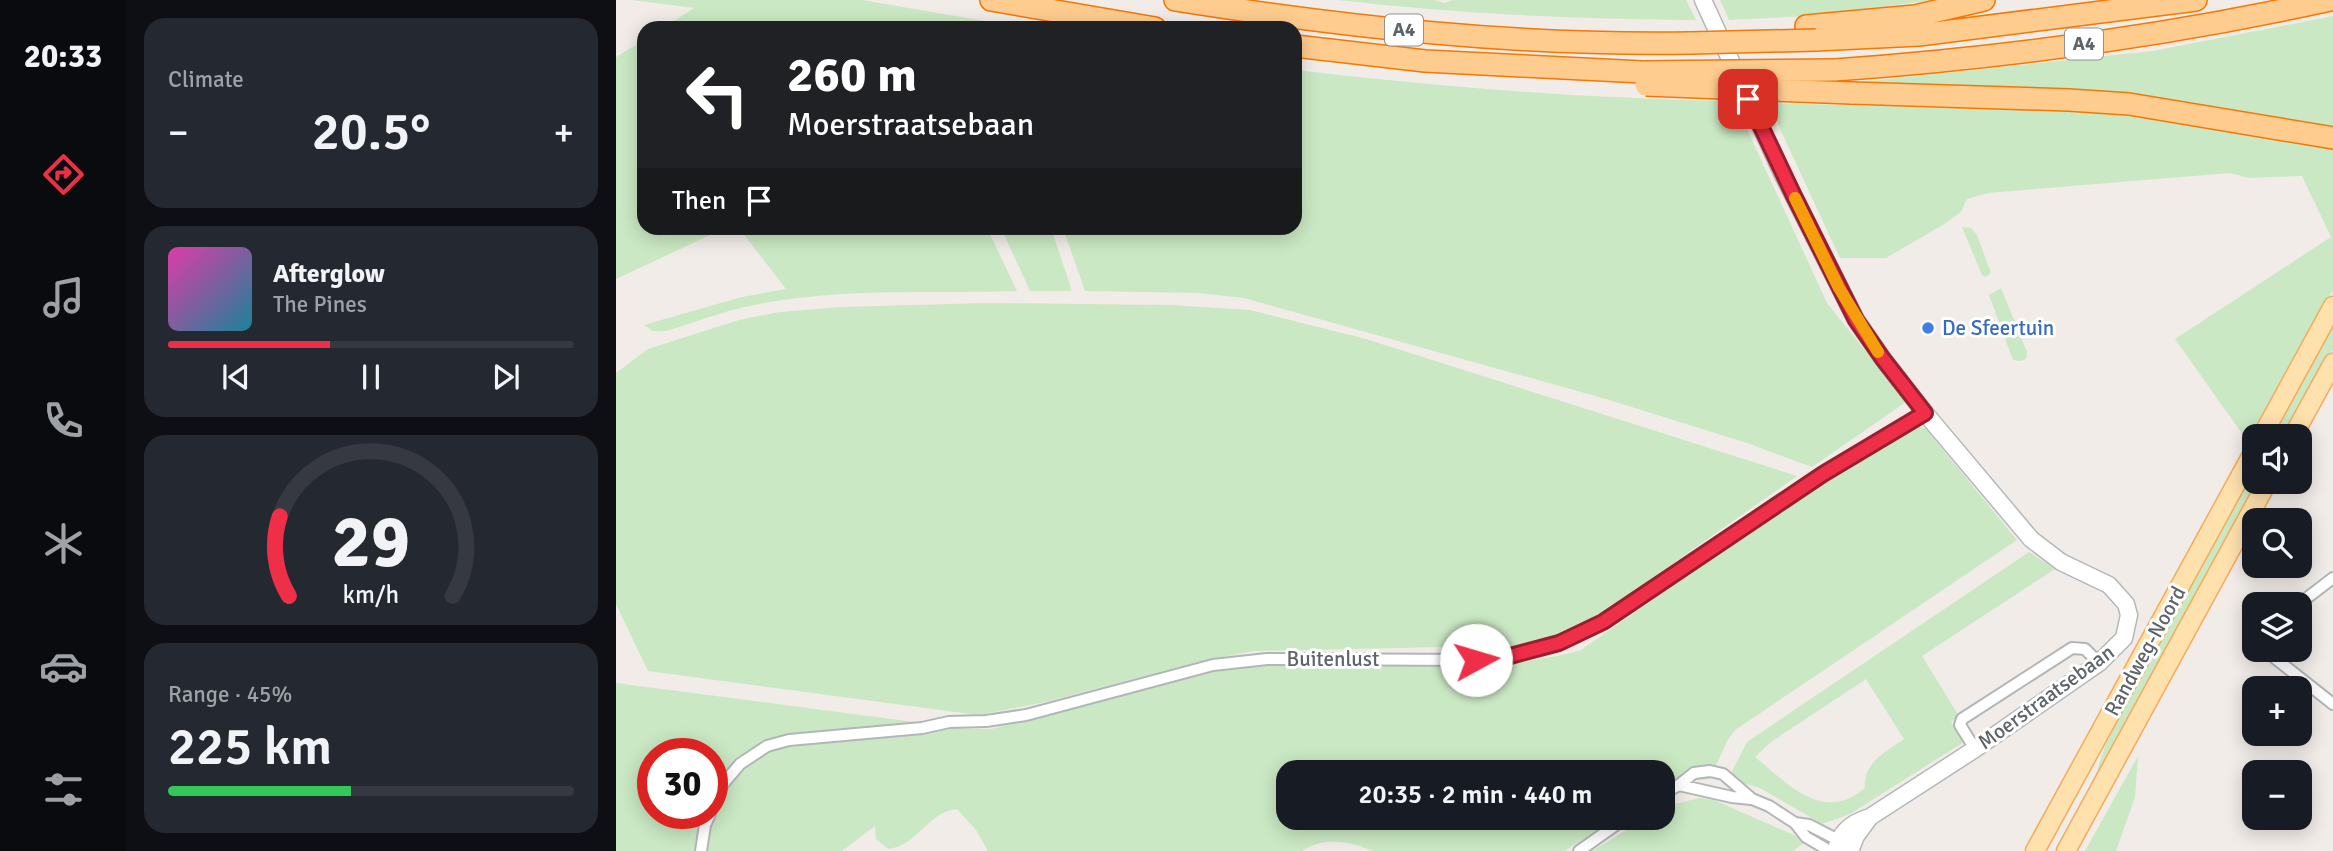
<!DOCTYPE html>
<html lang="en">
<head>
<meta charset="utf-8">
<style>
	body { margin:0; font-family:Signika,sans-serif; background:#242831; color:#f1f3f6; height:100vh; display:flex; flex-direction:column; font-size:26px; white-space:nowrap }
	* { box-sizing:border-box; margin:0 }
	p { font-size:23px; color:#9ea1a6 }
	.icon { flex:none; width:38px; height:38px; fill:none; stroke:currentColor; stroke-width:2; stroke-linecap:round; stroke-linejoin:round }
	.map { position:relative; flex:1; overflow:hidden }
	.panel { display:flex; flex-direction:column; gap:18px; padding:18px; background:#0d0f14; width:490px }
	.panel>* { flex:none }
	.hud { position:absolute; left:21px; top:21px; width:665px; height:214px; border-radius:21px; box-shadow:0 4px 18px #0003; background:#202124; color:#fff; overflow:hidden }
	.fabs { position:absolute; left:1626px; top:424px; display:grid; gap:14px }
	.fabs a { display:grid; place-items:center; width:70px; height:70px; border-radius:14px; background:#171b24; box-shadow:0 4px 18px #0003; font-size:35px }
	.speed { position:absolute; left:21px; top:738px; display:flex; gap:14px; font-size:35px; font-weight:700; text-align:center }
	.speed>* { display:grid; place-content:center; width:91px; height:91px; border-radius:50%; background:#171b24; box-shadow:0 4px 18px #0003; line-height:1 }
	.speed .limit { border:10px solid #d22; background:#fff; color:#111 }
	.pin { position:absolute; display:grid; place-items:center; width:60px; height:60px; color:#fff; margin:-30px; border-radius:14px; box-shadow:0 4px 10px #0006 }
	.me { position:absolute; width:77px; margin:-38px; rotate:84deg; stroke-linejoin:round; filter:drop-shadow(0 0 5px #0008) }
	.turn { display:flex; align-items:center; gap:24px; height:147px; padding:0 35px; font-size:32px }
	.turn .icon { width:91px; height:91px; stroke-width:2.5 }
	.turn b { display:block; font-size:49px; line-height:60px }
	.then { display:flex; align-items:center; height:66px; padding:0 35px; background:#0003; gap:14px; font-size:26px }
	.big { font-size:52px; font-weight:600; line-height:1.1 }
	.panel .card { flex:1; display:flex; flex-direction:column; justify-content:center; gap:10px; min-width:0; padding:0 24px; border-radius:21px; background:#242831 }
	.panel .dial { align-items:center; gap:0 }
	.dial svg { height:182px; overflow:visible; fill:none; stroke:#363941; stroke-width:7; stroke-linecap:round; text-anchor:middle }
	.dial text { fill:#f1f3f6; stroke:none }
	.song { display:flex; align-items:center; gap:21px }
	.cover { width:84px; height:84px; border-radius:10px; background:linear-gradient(135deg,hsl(320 70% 55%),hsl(190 70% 35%)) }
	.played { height:7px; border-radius:4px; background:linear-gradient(90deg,#ef2e47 40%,#363941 40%) }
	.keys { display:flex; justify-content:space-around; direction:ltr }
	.heat { display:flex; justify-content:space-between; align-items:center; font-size:38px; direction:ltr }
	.charge { height:10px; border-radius:5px; background:linear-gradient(90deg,#34c759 45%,#363941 0) }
	.trip { position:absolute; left:660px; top:760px; width:399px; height:70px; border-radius:21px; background:#171b24; box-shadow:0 4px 18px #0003; font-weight:600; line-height:70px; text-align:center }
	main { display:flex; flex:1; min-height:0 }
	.tab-bar { display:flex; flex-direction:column; width:126px; justify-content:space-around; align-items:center; background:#090b0e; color:#9ea1a6 }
	.tab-bar .icon { width:49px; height:49px }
	.tab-bar .current { color:#ef2e47 }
	.tab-bar b { font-size:32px; color:#f1f3f6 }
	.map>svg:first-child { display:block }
	.green { fill:#cae8c3; fill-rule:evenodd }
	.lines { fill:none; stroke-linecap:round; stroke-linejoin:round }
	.street-casing { stroke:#b2b6b9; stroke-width:14 }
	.secondary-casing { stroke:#b3b8bb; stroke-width:19 }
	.primary-casing { stroke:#f6aa5a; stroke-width:21 }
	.highway-casing { stroke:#f77700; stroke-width:24 }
	.street { stroke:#fff; stroke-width:10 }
	.secondary { stroke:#fff; stroke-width:16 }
	.primary { stroke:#ffe1ad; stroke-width:18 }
	.highway { stroke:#ffcc8f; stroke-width:21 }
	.highway-bridge-casing { stroke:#f77700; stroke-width:24; stroke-linecap:butt }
	.highway-bridge { stroke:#ffcc8f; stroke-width:21 }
	.route-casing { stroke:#9b1e2e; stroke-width:18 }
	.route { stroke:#ef2e47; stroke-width:12 }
	.slow { stroke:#f59e0b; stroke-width:12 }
	.shop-dot { fill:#3f7fe0; stroke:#fff; stroke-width:2.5 }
	.labels { text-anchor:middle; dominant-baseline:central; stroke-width:6; stroke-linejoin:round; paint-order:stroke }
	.shield { fill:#fff; stroke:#8e9295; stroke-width:2 }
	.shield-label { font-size:19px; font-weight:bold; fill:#5e6467 }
	.shop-label { font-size:21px; fill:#366cbe; stroke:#fff; text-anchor:start }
	.street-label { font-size:21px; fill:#5e6467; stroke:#fff }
</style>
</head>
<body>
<main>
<nav class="tab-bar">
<b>20:33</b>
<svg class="icon current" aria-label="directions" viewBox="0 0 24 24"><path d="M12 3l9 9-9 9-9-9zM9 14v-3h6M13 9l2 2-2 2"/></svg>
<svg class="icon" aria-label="music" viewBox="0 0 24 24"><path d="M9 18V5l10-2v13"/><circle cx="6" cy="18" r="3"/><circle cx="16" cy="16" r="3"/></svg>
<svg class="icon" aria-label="phone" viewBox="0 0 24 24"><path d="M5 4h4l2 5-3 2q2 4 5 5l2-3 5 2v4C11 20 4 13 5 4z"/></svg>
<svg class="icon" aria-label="climate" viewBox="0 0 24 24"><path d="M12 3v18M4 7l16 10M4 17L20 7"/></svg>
<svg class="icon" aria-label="car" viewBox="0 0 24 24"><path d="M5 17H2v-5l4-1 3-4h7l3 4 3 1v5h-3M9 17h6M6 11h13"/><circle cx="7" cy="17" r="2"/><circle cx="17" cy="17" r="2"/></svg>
<svg class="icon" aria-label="filters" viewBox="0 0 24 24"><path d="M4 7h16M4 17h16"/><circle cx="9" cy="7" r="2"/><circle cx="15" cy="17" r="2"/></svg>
</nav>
<section class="panel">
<div class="card"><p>Climate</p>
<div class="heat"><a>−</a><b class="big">20.5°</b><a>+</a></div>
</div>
<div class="card">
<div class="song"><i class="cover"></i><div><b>Afterglow</b><p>The Pines</p></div></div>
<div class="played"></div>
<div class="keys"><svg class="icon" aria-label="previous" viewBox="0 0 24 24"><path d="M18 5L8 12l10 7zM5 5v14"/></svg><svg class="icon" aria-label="pause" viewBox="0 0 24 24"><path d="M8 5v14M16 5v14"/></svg><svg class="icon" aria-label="next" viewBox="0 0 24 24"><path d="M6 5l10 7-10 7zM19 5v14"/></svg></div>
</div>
<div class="card dial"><svg viewBox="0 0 100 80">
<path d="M14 69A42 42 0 1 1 86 69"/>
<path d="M14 69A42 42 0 0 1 10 34" stroke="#ef2e47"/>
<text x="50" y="56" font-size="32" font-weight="700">29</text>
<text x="50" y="72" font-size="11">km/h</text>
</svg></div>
<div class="card"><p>Range · 45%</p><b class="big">225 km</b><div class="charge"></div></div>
</section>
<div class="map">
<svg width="1717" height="851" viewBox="0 0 1717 851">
	<rect width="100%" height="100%" fill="#f1ece7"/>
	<path class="green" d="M16,0h230l164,28h-363l31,-20z
		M722,0h96l11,3 8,-3h233l10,20c-120,-1 -239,-6 -358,-20z
		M1104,0h211l-103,15 -99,5z
		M1717,16v118l-211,-36 -320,-10 351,-37z
		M28,40v188h81l-109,51v-222z
		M679,70c146,17 292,29 439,31l93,202 79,99 -94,65 -65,-24 -141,-44 -362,-101 -46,-5 -113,-2 -22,-63h232z
		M1152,103l185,5 107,-1 65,6 208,30v147l-85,152 -73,-103 156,-102 -29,-61 -53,2 -19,-5 -242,20 -21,6 -6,13 -15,11 -60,35h-46z
		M1346,227l9,1 6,7 14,38 -6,4 -3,-2z
		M123,228h248l30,63c-88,3 -181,-4 -268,15 -28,6 -56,17 -83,25h-13l-9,-6 98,-28 44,-8z
		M385,228h50l21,63h-42z
		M1385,288l26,64 -1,7 -6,2 -7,-1 -24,-65z
		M370,303l185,2 79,5 116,29 431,137 -210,148 -31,16 -21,5 -281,6 -53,10 -156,41 -67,13 -330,-44 -32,-67v-231l32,-24 91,-29 41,-8 62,-5z
		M1717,322v28l-48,86h-14z
		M1300,425l10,4 91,111 -282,190 -8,11 -17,38 -40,3 -7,5 -1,-15h-374v45h328l-51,34h-192c-25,-10 -47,-15 -71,0h-314l-12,-21 -19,-21c-28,2 -41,38 -69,40l-12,-10 -1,-13 -33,25h-226v-168l352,46h23c89,-23 187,-58 279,-64 50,-4 102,-4 153,-4 55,1 105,5 158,-11l317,-221zM37,754h59v60h-59z
		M1638,466v15h5l-165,299 11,-34 10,-21z
		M1413,552l26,17 -133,87 37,60 -8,6 13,20 -114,72 -28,10 -62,-36 -32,-9 19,-37zM1250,679l38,60c-19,13 -41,24 -39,49 -42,36 -77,-4 -110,-31l16,-15z
		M1522,756l-3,41 -19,54h-31z
		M1083,798l15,2 80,35 10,8 -11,8h-201l56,-34h14l1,-8 4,-3z"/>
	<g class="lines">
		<defs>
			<path id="street" d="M1683,604l34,-26
				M1651,649l4,6 62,49
				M1359,749l-15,-24 2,-6 110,-71 13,1 14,14
				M1063,785l53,12 19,2
				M1046,794l17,-9 15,-12 16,-2 13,3 29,25 17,7 26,17 11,14 24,14
				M96,808l11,-24 17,-20 27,-18 22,-6 133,-12 27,-6 37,-1 40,-6 187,-50 54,-6 209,1 34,-4 49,-13 44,-21 220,-148 102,-61
				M1179,823l14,2 35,18
				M85,851l4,-26 5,-11
				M963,851l48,-34"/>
			<path id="secondary" d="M1087,0l79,173 74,147 27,39 42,54 106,126 30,23 48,23 17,19 3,11 -5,23 -25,25 -124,86 -105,68c-17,5 -31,15 -34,34
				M1234,851l6,-15 14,-19"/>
			<path id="primary" d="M1646,436l71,-130
				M1677,436l40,-73
				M1419,851l219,-400
				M1450,851l202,-370"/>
			<path id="highway" d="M375,0l164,28
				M559,0c170,27 343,46 516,43
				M1190,26l109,-10 69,-16
				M1200,40l103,-5 277,-35
				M679,46l130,15 217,11
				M1219,70c167,-12 332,-34 495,-70
				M1235,93l218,7 60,4 204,34"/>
		</defs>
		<use href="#street" class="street-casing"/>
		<use href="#secondary" class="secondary-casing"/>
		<use href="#primary" class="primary-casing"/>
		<use href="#highway" class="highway-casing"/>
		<use href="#street" class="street"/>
		<use href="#secondary" class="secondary"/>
		<use href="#primary" class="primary"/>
		<use href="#highway" class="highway"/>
		<defs>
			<path id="highway-bridge" d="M1075,43l125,-3
				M1028,72l191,-2
				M1030,85l205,8"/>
		</defs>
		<use href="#highway-bridge" class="highway-bridge-casing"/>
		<use href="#highway-bridge" class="highway-bridge"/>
	</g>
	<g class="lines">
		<defs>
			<path id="route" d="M860,660l34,-4 49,-13 44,-21 220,-148 102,-61 -42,-54 -27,-39 -62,-124 -46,-97"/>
		</defs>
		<use href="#route" class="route-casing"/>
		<use href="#route" class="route"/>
		<path class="slow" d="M1179,198l44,90 39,64"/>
	</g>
	<circle class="shop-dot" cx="1312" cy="328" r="7"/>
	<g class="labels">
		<g class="shield">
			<rect x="769" y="14.5" width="38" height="31" rx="5"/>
			<rect x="1449" y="28.5" width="38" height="31" rx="5"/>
		</g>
		<g class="shield-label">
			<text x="788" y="30">A4</text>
			<text x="1468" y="44">A4</text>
		</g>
		<g class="shop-label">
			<text x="1326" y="328">De Sfeertuin</text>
		</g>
		<g class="street-label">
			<text transform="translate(1529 651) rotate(-61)">Randweg-Noord</text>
			<text x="717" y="659">Buitenlust</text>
			<text transform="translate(1430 697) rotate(-36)">Moerstraatsebaan</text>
		</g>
	</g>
</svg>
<div class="fabs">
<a><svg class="icon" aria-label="sound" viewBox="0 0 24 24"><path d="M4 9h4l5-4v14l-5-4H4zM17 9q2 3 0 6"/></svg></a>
<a><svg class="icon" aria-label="search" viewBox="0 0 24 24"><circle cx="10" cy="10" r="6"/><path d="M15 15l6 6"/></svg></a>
<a><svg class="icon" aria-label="layers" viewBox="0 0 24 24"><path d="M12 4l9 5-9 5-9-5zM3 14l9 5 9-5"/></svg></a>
<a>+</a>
<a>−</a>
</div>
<div class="speed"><div class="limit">30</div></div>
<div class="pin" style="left:1132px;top:99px;background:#d93025"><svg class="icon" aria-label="arrive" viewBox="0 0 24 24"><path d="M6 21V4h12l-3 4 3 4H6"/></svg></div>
<svg class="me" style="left:860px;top:660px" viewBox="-20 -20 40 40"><circle r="19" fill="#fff"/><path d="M0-13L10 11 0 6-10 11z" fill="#ef2e47"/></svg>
<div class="trip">20:35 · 2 min · 440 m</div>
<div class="hud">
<div class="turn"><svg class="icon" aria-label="left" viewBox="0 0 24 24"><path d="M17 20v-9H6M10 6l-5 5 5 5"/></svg><div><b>260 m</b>Moerstraatsebaan</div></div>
<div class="then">Then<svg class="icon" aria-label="arrive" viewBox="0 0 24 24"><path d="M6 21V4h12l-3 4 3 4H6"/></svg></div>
</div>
</div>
</main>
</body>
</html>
